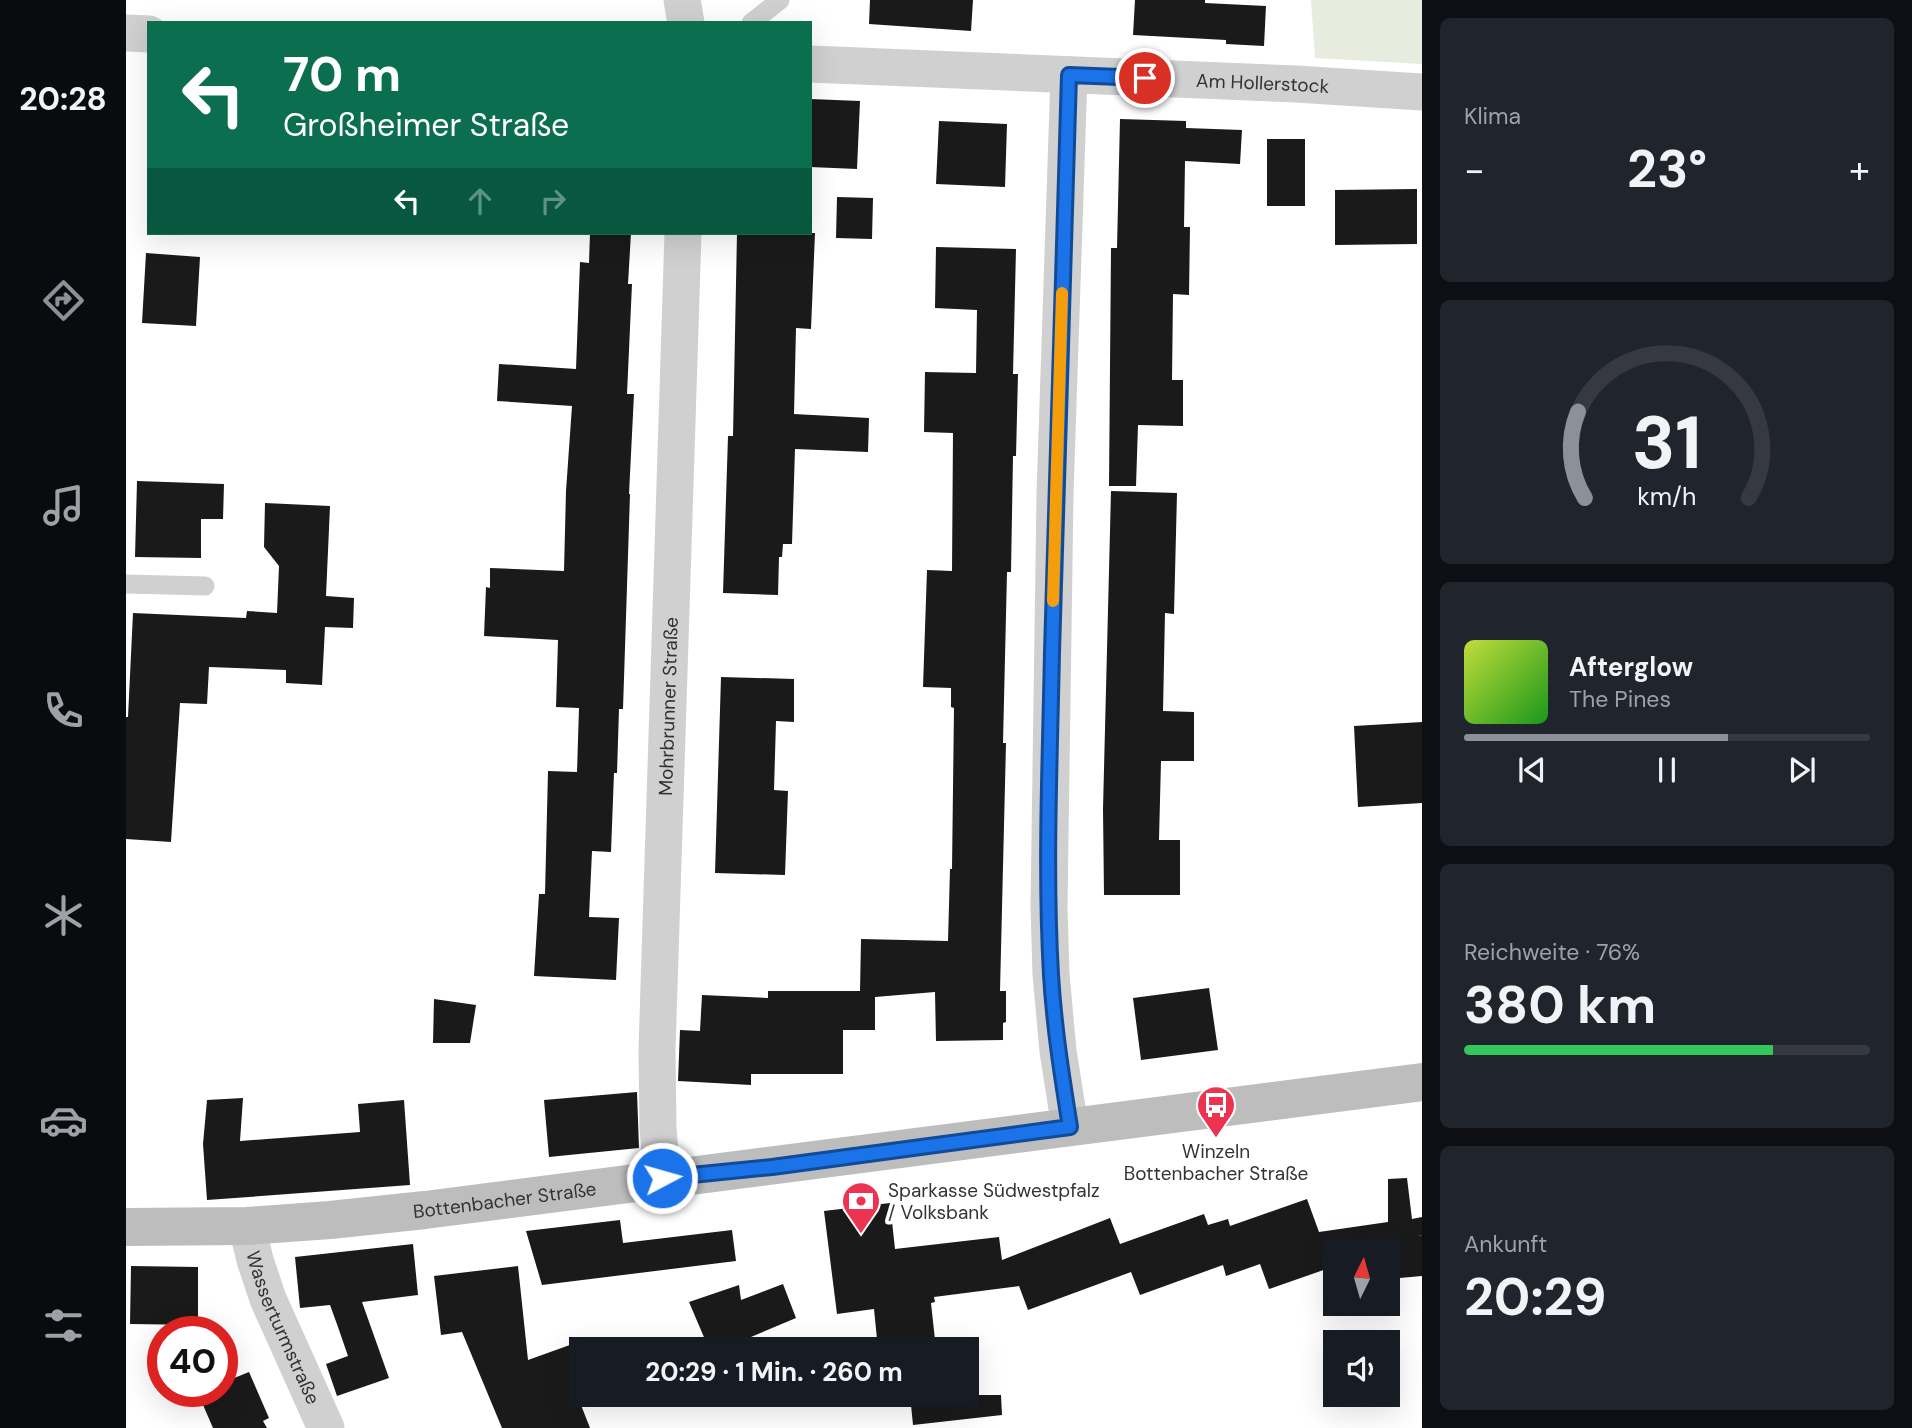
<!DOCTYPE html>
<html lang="de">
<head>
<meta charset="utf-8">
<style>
	body { margin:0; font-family:"DM Sans",sans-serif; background:#20242c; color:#f1f3f6; height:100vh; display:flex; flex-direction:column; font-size:26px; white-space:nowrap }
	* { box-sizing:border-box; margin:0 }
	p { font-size:23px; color:#9ea1a6 }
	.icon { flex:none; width:38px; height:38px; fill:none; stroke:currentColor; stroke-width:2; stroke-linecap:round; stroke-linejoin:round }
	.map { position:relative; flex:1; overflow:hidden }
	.side { display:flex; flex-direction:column; gap:18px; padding:18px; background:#0d0f14; width:490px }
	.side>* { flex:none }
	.banner { position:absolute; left:21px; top:21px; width:665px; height:214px; border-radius:0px; box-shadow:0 7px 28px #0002; background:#0b6e4f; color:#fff; overflow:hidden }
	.needle { width:46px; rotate:5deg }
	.controls { position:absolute; left:1197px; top:1239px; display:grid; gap:14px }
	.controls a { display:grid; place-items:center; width:77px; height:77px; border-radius:0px; background:#171b24; box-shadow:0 7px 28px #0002; font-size:35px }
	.speed { position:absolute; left:21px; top:1316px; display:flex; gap:14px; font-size:35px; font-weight:700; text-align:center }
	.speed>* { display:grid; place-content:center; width:91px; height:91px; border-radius:50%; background:#171b24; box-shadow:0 7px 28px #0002; line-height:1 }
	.speed .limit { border:10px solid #d22; background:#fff; color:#111 }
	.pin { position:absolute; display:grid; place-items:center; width:60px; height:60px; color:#fff; margin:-30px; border:4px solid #fff; border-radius:50%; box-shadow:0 2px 7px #0007 }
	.me { position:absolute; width:77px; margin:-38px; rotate:84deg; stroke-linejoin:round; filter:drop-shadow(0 0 5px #0008) }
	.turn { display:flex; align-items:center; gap:24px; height:147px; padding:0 21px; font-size:32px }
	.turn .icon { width:91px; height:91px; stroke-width:2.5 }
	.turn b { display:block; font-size:49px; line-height:60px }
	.lanes { display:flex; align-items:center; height:66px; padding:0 21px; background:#0003; justify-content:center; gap:35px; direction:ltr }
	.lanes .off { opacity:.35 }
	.big { font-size:52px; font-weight:700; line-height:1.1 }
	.side .tile { flex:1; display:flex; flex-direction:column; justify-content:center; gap:10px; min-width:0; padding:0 24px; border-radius:10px; background:#20242c }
	.side .dial { align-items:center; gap:0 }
	.dial svg { height:182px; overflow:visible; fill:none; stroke:#363941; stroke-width:7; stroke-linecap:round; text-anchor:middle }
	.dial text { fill:#f1f3f6; stroke:none }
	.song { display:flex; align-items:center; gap:21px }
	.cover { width:84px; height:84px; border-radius:10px; background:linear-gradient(135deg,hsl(70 70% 55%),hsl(120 70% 35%)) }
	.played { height:7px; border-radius:4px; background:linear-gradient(90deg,#8c9099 65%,#363941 65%) }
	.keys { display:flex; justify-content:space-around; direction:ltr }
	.heat { display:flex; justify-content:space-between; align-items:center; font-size:38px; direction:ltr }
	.charge { height:10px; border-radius:5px; background:linear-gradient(90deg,#34c759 76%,#363941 0) }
	.trip { position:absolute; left:443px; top:1337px; width:410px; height:70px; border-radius:0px; background:#171b24; box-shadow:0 7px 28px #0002; font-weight:700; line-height:70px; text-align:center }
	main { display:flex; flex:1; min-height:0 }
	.menu { display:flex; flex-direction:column; width:126px; justify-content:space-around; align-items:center; background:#090b0e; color:#9ea1a6 }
	.menu .icon { width:49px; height:49px }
	.menu .current { color:#8c9099 }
	.menu b { font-size:32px; color:#f1f3f6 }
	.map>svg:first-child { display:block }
	.green { fill:#e7ecde }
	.building { fill:#1a1a1a }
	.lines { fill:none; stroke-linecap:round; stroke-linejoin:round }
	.lane { stroke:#d0d0d0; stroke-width:19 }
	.street { stroke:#d0d0d0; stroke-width:37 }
	.secondary { stroke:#bdbdbd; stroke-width:38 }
	.route-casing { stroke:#114b97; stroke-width:18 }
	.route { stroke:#1a73e8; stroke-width:12 }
	.slow { stroke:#f59e0b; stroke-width:12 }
	.labels { text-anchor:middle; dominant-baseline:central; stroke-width:7; stroke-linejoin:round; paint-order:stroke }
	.street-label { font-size:19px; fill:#333; stroke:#fff }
	.poi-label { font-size:19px; fill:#333; stroke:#fff }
</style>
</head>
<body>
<main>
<nav class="menu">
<b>20:28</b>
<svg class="icon current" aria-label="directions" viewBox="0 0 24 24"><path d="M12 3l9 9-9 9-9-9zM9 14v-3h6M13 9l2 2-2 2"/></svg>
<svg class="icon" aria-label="music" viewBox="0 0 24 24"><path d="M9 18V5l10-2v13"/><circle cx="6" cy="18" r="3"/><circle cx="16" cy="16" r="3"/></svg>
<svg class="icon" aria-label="phone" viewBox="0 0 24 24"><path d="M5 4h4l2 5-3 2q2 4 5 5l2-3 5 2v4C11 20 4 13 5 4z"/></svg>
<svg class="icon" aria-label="climate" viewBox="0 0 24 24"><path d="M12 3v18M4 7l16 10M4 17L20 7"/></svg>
<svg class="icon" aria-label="car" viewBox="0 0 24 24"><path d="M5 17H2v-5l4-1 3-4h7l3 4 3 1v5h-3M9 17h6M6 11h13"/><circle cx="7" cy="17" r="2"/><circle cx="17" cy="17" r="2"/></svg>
<svg class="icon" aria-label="filters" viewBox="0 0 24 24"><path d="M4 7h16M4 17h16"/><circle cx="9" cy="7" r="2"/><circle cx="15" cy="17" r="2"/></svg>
</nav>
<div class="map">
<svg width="1296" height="1428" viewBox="0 0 1296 1428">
	<rect width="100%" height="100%" fill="#fff"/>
	<path class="green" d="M1185,0h111v64l-107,-6z"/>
	<path class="building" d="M744,0h103l-2,31 -102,-7z
		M1009,0h70v3l61,3 -2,40 -38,-2v-4l-93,-5z
		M684,99l50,2 -3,68 -47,-2z
		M994,119l66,2v7l56,2 -2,34 -55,-3 -1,66h6l-1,68 -16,-1 -1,86h11v46l-45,-1 -2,61h-27l2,-238h6z
		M813,121l68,3 -2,63 -69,-3z
		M1141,139h38v67h-38z
		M1291,189v55l-82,1v-55z
		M711,197l36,1 -1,41 -36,-1z
		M464,233h41l-3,51h4l-5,110h7l-5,100h1l-7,215h-4l-2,64h-3l-3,79 -19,-1 -3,66 30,1 -3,62 -82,-4 5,-82h6l3,-123 29,1 2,-64 -23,-1 2,-67 -74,-4 2,-49 4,1v-20l74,3 2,-80 6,-85 -75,-5 2,-37 77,5 4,-107 9,1z
		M611,233h78l-4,96 -15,-1 -2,86 75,4 -1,34 -73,-3 -3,95h-9l-1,13h-3l-1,38 -55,-2 5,-157h5z
		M810,247l80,2 -3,125h5l-2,82h-3l-2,116h-4l-4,171h3l-6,248h6v31l-3,1v17l-67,1 -1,-49 -60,5v33h-32v44h-92v11l-73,-4 2,-51 20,1 2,-36 66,3v-7h92l1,-52 87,2 2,-72h2l2,-161 -3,-1v-19l-28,-1 4,-117 25,1 1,-138 -29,-1 1,-60 51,1 1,-63 -42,-2z
		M20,253l54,4 -4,69 -54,-3z
		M11,481l87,3 -1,35h-22v39l-66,-1z
		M985,491l66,2 -3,121 -9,-1 -2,98 31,1v49h-33l-2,79h21v55h-76l-1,-86z
		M139,503l65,3 -4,90 28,2 -1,30 -28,-1 -3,58 -36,-2v-13l-77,-3 -2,37 -27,-1 -9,139 -45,-3v-122h2l5,-104 113,5 1,-7 30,2 2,-47 -15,-19z
		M595,677l73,2v43l-18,-1 -2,69 14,1 -3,84 -70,-2z
		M1296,722v81l-64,4 -4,-81z
		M1083,988l9,62 -77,10 -8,-62z
		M308,999l42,6 -6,38h-37z
		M511,1092l2,56 -90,9 -5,-57z
		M117,1098l-3,43 120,-9 -2,-28 46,-4 6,85 -203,15 -4,-56 4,-44z
		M1281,1178l5,41 10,-2v18l-3,1 3,-1v41l-34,3v-32l-11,4h-42v15l-66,23 -9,-25 -34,12 -3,-11 -83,30 -9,-23 -103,38 -9,-24 -85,11 1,5 -4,1 5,46h-58l-4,-40 -37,5 -13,-103 66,-8 5,46 104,-12 3,23 108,-42 10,26 84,-30 4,11 20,-6 2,7 77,-27 12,33 69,-10v-43z
		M494,1220l3,23 109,-13 4,31 -194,24 -16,-54z
		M287,1244l5,51 -56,7 27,76 -52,18 -11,-32 22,-8 -10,-29h1h-1l-8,-22 -30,3 -5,-51z
		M5,1266l67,1v58l-68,-1z
		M392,1266l10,94 53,-19v64l9,23h-88l-40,-96 -21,3 -7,-59z
		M657,1284l13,34 -57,24 3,7h-33l-20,-47 50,-17 2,15z
		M123,1372l20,46 -6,3 4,7h-54l-16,-37h25v-8z
		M784,1395h91l1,20 -89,10z"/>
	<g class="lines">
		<path class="lane" d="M625,23l29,-23
			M0,584l79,2"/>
		<g class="street">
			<path d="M556,0l4,23"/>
			<path d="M0,33l23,1"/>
			<path id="s1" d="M684,64l486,20 126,8"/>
			<path d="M943,75l-14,419 -6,414 2,66 7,77 12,76"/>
			<path id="s2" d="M536,1178l-4,-50 -1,-78 26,-817"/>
			<path id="s3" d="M121,1226l8,34 13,39 58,129"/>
		</g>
		<path class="secondary" id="s4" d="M0,1227l121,-1 83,-6 95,-10 997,-128"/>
	</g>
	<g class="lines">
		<defs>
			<path id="route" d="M536,1178l110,-11 298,-40c-8,-50 -16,-101 -19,-152 -6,-107 -1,-216 1,-323 4,-193 11,-385 17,-577l76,3"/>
		</defs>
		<use href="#route" class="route-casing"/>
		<use href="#route" class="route"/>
		<path class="slow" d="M927,601l9,-308"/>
	</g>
	<defs>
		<symbol id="bus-pin" viewBox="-11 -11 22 30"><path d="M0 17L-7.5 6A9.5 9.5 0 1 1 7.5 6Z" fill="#ec334f" stroke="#fff"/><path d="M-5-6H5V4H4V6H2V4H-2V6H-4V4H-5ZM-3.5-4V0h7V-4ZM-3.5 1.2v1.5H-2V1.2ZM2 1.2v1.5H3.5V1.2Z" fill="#fff"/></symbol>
		<symbol id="bank-pin" viewBox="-11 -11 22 30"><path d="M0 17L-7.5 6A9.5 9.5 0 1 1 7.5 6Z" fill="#ec334f" stroke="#fff"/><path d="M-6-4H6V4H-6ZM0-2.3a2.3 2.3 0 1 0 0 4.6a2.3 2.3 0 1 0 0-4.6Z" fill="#fff"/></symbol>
	</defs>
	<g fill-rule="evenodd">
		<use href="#bus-pin" x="1068" y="1083" width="44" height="60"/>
		<use href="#bank-pin" x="713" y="1179" width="44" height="60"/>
	</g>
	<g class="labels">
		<g class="street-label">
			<text stroke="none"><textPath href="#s1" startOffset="453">Am Hollerstock</textPath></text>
			<text stroke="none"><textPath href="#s2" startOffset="472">Mohrbrunner Straße</textPath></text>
			<text stroke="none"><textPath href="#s4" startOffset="380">Bottenbacher Straße</textPath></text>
			<text stroke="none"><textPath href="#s3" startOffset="108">Wasserturmstraße</textPath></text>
		</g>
		<g class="poi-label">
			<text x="1090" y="1151">Winzeln<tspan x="1090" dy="22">Bottenbacher Straße</tspan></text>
			<text x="762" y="1190" text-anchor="start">Sparkasse Südwestpfalz<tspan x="762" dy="22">/ Volksbank</tspan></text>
		</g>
	</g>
</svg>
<div class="controls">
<a><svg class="needle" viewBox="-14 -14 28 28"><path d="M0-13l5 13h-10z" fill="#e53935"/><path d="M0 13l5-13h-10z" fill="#9ea1a6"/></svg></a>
<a><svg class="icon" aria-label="sound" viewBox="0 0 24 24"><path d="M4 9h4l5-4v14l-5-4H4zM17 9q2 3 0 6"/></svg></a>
</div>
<div class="speed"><div class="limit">40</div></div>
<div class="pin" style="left:1019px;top:78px;background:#d93025"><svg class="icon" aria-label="arrive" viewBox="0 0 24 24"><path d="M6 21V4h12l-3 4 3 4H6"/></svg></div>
<svg class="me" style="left:536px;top:1178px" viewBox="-20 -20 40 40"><circle r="17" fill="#1a73e8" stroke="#fff" stroke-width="3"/><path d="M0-11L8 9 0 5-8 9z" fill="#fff"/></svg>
<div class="trip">20:29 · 1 Min. · 260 m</div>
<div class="banner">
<div class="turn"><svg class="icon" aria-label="left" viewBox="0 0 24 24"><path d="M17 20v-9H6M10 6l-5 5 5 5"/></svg><div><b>70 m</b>Großheimer Straße</div></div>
<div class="lanes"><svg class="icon" aria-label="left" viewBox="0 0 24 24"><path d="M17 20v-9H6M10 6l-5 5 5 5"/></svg><svg class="icon off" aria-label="ahead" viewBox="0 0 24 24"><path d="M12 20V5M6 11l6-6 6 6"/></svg><svg class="icon off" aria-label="right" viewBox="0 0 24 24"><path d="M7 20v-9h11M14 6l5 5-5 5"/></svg></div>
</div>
</div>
<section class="side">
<div class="tile"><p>Klima</p>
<div class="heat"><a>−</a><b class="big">23°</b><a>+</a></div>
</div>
<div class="tile dial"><svg viewBox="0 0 100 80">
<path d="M14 69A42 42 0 1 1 86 69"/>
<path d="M14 69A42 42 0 0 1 11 31" stroke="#8c9099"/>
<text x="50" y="56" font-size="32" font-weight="700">31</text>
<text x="50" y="72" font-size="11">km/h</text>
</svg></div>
<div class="tile">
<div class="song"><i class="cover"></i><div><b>Afterglow</b><p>The Pines</p></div></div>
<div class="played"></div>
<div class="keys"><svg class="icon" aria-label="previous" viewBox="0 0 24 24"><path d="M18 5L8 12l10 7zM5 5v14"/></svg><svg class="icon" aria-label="pause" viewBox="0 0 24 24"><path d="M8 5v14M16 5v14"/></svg><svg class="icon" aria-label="next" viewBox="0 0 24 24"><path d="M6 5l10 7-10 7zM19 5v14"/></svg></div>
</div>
<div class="tile"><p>Reichweite · 76%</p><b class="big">380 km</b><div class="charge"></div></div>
<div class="tile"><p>Ankunft</p><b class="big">20:29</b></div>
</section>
</main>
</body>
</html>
